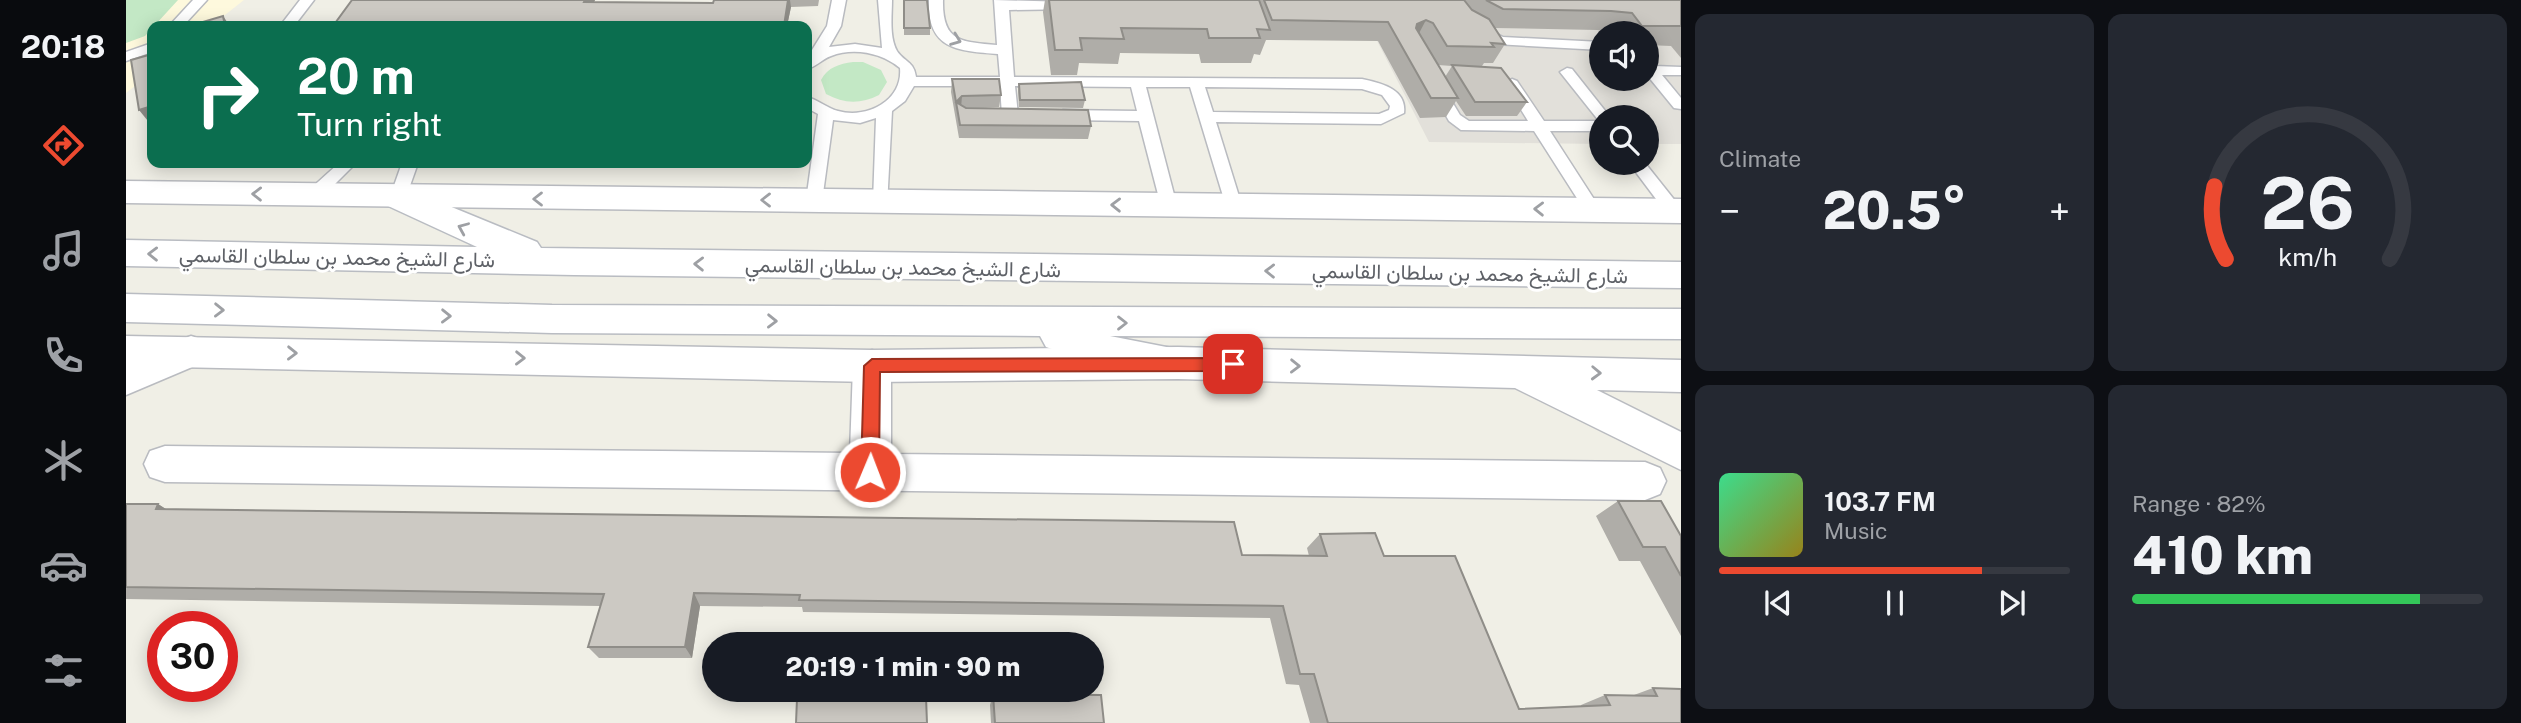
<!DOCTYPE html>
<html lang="en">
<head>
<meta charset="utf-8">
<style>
	body { margin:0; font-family:"Public Sans",Vazirmatn,sans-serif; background:#242831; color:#f1f3f6; height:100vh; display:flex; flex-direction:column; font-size:26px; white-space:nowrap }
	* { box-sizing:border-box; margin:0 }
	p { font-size:23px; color:#9ea1a6 }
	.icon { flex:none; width:38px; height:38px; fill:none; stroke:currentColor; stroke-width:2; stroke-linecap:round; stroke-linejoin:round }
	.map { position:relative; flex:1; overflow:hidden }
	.sheet { display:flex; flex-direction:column; gap:14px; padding:14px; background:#0d0f14; width:840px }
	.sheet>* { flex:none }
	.hud { position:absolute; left:21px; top:21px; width:665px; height:147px; border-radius:14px; box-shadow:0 4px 18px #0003; background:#0b6e4f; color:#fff; overflow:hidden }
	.controls { position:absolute; left:1463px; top:21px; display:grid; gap:14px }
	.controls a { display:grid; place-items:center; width:70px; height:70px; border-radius:50%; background:#171b24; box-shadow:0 4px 18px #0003; font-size:35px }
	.speed { position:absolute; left:21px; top:611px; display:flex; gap:14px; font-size:35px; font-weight:700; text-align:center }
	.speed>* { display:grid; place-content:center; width:91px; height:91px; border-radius:50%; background:#171b24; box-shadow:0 4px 18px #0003; line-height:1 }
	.speed .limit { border:10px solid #d22; background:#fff; color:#111 }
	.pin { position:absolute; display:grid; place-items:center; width:60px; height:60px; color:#fff; margin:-30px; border-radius:14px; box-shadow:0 4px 10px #0006 }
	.me { position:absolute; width:77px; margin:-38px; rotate:1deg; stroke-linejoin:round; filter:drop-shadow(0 0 5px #0008) }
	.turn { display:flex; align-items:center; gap:24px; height:147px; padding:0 35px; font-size:32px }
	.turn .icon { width:91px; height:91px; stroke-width:2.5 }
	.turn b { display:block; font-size:49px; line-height:60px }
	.big { font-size:52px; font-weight:800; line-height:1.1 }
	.sheet .tile { flex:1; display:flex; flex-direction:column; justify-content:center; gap:10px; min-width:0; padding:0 24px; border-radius:14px; background:#242831 }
	.sheet .dial { align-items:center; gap:0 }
	.dial svg { height:182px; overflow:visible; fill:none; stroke:#363941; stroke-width:7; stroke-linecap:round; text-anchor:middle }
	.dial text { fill:#f1f3f6; stroke:none }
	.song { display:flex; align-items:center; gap:21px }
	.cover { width:84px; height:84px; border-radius:10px; background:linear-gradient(135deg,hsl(150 70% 55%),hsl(50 70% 35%)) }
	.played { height:7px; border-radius:4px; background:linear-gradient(90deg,#ec4a30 75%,#363941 75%) }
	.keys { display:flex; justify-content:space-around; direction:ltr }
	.heat { display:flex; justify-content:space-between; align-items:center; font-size:38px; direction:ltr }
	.charge { height:10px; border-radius:5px; background:linear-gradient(90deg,#34c759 82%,#363941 0) }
	.sheet .tiles { flex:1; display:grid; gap:14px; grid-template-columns:repeat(2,1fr) }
	.trip { position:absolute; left:576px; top:632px; width:402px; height:70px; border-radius:35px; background:#171b24; box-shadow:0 4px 18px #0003; font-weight:800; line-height:70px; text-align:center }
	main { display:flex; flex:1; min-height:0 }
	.dock { display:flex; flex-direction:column; width:126px; justify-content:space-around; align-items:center; background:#090b0e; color:#9ea1a6 }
	.dock .icon { width:49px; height:49px }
	.dock .current { color:#ec4a30 }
	.dock b { font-size:32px; color:#f1f3f6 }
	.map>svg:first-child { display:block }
	.commercial { fill:#fef9dd }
	.industrial { fill:#e2e0da; fill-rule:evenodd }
	.green { fill:#c3e8c5 }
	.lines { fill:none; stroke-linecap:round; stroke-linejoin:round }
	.service-casing { stroke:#b9bbc0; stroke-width:3 }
	.minor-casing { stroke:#b9bbc0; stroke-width:3 }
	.tertiary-casing { stroke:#b9bbc0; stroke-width:3 }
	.secondary-casing { stroke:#b9bcc2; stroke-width:3 }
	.service { fill:#fff; fill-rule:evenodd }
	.minor { fill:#fff; fill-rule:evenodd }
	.tertiary { fill:#fff; fill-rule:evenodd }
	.secondary { fill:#fff; fill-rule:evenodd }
	.wall { fill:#afada8; fill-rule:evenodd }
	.shaded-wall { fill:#8f8d88 }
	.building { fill:#ccc9c3; stroke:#8f8d88; stroke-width:2 }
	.oneway { stroke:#9ea0a4 }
	.route { fill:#ec4a30; stroke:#99301f; stroke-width:2 }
	.labels { text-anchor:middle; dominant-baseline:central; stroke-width:6; stroke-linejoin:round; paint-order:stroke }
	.street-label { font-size:21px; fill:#5e6167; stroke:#fff }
</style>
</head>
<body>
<main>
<nav class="dock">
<b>20:18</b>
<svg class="icon current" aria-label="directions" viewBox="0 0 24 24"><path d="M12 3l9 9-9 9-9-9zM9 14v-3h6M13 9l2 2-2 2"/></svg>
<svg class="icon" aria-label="music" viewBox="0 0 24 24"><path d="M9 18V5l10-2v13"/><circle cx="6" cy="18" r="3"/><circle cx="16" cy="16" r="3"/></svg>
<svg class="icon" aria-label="phone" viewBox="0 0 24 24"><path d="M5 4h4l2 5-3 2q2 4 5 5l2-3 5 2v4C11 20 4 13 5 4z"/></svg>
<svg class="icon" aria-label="climate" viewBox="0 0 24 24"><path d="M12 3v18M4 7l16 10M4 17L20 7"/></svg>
<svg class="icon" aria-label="car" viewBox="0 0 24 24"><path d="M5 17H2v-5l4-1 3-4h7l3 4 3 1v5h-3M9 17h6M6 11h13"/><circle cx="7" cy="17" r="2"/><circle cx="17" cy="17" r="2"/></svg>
<svg class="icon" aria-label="filters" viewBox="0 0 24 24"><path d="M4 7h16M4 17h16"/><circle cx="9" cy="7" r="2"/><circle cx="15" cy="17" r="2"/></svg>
</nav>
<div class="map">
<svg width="1555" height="723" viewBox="0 0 1555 723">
	<rect width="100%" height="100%" fill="#f0efe6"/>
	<path class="commercial" d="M0,0h118l-33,26h-59v47l-26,20z"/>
	<path class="industrial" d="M1230,0h325v144h-34v-27h-46v27l-172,-2zM1475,33h46v46h-46z"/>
	<path class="green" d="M0,0h52l-33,36 -19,7z
		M727,62h10l18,8 6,12 -8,13c-18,9 -35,9 -53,-1l-5,-14c7,-13 18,-16 32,-18z"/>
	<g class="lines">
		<defs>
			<path id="service" d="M67,0h14l-24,26h-14z
				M174,0h14l-20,26h-14z
				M706,0h14l-5,26 -12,21 26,-3 27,4 -4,-48h14c0,15 -3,37 5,51 7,11 17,10 19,26h84l-2,-23c-41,-3 -71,-5 -69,-54h14c-1,42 18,42 54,45l-3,-45 76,2 7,4 -2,3 -66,1 5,67 348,2c19,4 45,10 42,34l-23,11 -165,-2 26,84 -8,6 -8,-6 -36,-119h-44l31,119 -8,6 -8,-6 -22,-85 -76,-1 -8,-5 8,-5 74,1 -6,-24 -116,-1 3,29 -8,5 -8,-5 -2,-29h-86l-9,15 -13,10 -5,95 -6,2 -8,-6 3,-84 -16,5 -27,-3 -11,81 -8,6 -8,-6 12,-87 -11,-6v-11c11,3 20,11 31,14 29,8 65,-10 62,-43 -18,-15 -46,-21 -69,-12 -9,3 -15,11 -24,13v-11l20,-32zM1079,87l157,2 20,6 8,11 -1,4 -10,4 -166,-2z
				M1317,0h14l16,22 30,15 98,5v8l-106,-6 -32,-16z
				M26,43v9l-26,9v-9z
				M1521,62l7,4 27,1v8h-19l19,23v11l-7,-1 -27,-33z
				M1441,68l5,1 38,48h-9v14h-51l51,79 -8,6 -6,-2 -53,-83 -73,-1 -12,-9 -19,-33 7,-5 5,2 18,30 9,6h59l-23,-37 7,-5 5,2 27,40h55l-39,-49z
				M213,163h17l-36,36h-12l-2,-4 2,-4z
				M276,163h16l-12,34 -8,6 -8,-6z
				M1503,163h16l35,44v8h-12z"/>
			<path id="minor" d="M65,336l13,4 6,11 -6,11 -78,33v-36z
				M746,350l14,5 5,11v88l754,8 15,6 6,13 -6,13 -15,6 -1480,-18 -15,-5 -6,-13 6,-13 15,-5 685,7 3,-87 5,-11z"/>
			<path id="tertiary" d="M0,181l1555,18v24l-1555,-20z
				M0,336l746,14 306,-3 503,13v32l-84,-2 84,42v38l-166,-82 -337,-9 -306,3 -746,-16z"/>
			<path id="secondary" d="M272,185l139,57 4,6 1140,14v26l-1107,-13 -448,-9v-26l351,7 -91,-42 -5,-8 5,-8z
				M0,294l426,11 1129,4v30l-571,-3 82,16 5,11 -5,11c-39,13 -108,-15 -146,-27l-6,-11 -488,-3 -426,-11z"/>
		</defs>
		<use href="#service" class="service-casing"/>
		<use href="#minor" class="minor-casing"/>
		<use href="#tertiary" class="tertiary-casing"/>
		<use href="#secondary" class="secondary-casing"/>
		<use href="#service" class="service"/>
		<use href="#minor" class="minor"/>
		<use href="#tertiary" class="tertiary"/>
		<use href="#secondary" class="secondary"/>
	</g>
	<path class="wall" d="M226,0h243l-1,2 119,1 1,-3h105l-1,6 -27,1 -4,19h-454z
		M778,0l26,28v7h-26z
		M919,0h636v58l-10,-12 -24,-1v-12h-29l-21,-3 -102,-2 10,16 -12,19h-9l-2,3h-15l60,36 -10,14h-51l-10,-15 -10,16 -26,1 -42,-77 -112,-1 -6,15 -6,-1 -3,9h-50l-2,-9 -79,-1 -2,11 -39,-1 -2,12h-26l-8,-63zM1312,65l14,1 -7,11z
		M826,79l49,16 -2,12 -34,1 126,18 -3,13 -129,-1 -8,-46z
		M893,84l66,16 -2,8 -64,-1 -1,-16z
		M1492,501l63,35v100l-41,-75h-21l-23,-45z
		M0,504h32l8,5 1076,46 67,1 -2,-8 13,-14 64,22 135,153 62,-3v-1l24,-10h29l19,-7 28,35h-371l-11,-38 -13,-1 -16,-66 -467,-6 -1,-5 -102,-1 -8,52h-93l-11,-11 12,-41 -474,-7z
		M867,694l111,29h-113l-1,-18z"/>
	<path class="shaded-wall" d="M459,0h10l-7,15 -4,-13z
		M662,0h2l1,7 -4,19h-3z
		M97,16l7,10h-5z
		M1300,20l-10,19 -9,5 10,-20z
		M836,96l-1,12 -5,-6z
		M26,106v20l-13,-16z
		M32,504l23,15 -25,-10z
		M568,593l6,13 -8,52 -7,-11z"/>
	<path class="building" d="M226,0h233l-1,2 129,1 1,-3h74l-4,26h-451z
		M778,0h23l3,28h-26z
		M923,0h210l11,30 -13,-1 3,9h-51l-2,-9 -86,-1 3,11 -44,-1 2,12h-27z
		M1138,0h200l8,10 17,9 16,25 -14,-1 3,4 -47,-1 -14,-23 -7,-3 -9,4 -1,4 42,70h-27l-43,-76 -116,-2z
		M1360,0h195v26h-39l-10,-13 -21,-2 -108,-2z
		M97,16l2,10h-29v-2z
		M26,54v52l-13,4 -8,-50z
		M1326,65l49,3 26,34h-52z
		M826,79h47l2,16 -39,1 -6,6 10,6 122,2 3,16 -131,-1z
		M955,82l4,18h-65l-1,-16z
		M1492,501h43l20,35v40l-16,-29h-22z
		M0,504h32l-2,5 1078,13 8,33 85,1 -7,-22 55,-1 9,23h71l64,153 91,-4 -5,-10 52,1 -4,-8 28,1v34h-353l-14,-49h-14l-17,-68 -484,-6 1,-5 -106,-2 -9,54h-97l16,-53 -478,-7z
		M867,694l108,1 3,28h-109z
		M800,697l1,26h-131l1,-24z"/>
	<defs><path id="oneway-chevron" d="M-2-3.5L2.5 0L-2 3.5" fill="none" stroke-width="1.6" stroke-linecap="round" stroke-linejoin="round" transform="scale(1.75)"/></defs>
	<g class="oneway">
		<use href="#oneway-chevron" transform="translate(830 40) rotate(21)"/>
		<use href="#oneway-chevron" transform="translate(131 194) rotate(-179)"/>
		<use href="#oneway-chevron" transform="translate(412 199) rotate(-180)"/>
		<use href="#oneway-chevron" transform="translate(640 200) rotate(-180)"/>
		<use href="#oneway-chevron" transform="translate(990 205) rotate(-179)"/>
		<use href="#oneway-chevron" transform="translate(1413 209) rotate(-179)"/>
		<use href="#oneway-chevron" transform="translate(337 228) rotate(-157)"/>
		<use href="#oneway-chevron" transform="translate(27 254) rotate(-179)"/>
		<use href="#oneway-chevron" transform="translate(573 264) rotate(-179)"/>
		<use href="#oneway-chevron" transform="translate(1144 271) rotate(-179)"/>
		<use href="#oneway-chevron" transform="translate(93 310) rotate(1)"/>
		<use href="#oneway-chevron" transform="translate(320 316) rotate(1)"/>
		<use href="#oneway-chevron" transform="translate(646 321) rotate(1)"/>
		<use href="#oneway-chevron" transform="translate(996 323)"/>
		<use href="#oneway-chevron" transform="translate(166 353) rotate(1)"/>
		<use href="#oneway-chevron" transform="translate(394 358) rotate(1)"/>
		<use href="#oneway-chevron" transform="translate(1169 366) rotate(1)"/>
		<use href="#oneway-chevron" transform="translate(1470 373) rotate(2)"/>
	</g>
	<path class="route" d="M1107,358l8,6 -8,7 -353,1 -1,100 -9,8 -9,-8 3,-106 8,-7z"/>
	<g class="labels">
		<g class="street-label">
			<text transform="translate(211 257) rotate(1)">شارع الشيخ محمد بن سلطان القاسمي</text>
			<text transform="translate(777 267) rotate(1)">شارع الشيخ محمد بن سلطان القاسمي</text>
			<text transform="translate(1344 273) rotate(1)">شارع الشيخ محمد بن سلطان القاسمي</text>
		</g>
	</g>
</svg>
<div class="controls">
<a><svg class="icon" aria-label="sound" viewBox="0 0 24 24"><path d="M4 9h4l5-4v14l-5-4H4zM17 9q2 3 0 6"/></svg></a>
<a><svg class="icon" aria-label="search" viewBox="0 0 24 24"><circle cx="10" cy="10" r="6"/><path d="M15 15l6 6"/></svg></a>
</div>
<div class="speed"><div class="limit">30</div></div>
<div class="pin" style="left:1107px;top:364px;background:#d93025"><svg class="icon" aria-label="arrive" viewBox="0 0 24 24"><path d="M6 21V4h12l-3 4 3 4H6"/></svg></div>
<svg class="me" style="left:744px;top:472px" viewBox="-20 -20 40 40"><circle r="17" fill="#ec4a30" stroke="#fff" stroke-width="3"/><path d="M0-11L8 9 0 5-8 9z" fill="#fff"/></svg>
<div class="trip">20:19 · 1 min · 90 m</div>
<div class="hud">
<div class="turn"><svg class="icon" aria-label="right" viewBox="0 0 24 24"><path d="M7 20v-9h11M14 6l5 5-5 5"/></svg><div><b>20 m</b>Turn right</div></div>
</div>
</div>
<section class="sheet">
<div class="tiles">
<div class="tile"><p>Climate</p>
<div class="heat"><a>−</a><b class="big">20.5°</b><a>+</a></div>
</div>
<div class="tile dial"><svg viewBox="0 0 100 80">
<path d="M14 69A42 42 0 1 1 86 69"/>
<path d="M14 69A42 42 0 0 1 9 37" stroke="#ec4a30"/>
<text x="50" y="56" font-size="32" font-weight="700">26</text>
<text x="50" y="72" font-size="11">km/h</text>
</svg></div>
<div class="tile">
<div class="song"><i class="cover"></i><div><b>103.7 FM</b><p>Music</p></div></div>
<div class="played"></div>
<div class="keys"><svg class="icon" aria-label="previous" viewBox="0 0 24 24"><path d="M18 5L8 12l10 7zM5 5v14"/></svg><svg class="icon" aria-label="pause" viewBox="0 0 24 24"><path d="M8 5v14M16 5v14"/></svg><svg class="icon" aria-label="next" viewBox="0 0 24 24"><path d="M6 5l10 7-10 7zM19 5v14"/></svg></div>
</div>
<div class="tile"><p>Range · 82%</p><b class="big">410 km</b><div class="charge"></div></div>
</div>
</section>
</main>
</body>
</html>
